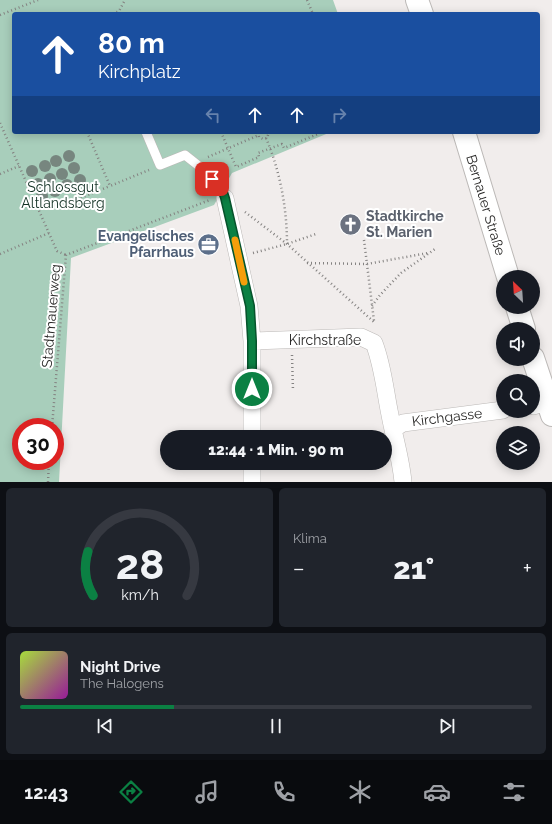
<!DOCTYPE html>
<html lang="de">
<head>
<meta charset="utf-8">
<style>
	body { margin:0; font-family:Raleway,sans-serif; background:#20242c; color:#f1f3f6; height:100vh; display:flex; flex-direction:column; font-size:15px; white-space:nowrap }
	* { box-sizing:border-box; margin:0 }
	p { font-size:13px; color:#9ea1a6 }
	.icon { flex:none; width:22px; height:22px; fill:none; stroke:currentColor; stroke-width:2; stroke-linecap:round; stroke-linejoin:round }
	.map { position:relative; height:482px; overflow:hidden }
	.panel { display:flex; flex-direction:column; gap:6px; padding:6px; background:#0d0f14; flex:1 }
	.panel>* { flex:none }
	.guide { position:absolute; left:12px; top:12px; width:528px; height:122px; border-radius:4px; box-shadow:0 2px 10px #0003; background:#1a4fa0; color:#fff; overflow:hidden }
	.needle { width:26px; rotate:335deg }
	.fabs { position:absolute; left:496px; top:270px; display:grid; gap:8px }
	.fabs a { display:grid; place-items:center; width:44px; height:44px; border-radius:50%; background:#171b24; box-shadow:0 2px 10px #0003; font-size:20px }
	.speed { position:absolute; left:12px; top:418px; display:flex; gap:8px; font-size:20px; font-weight:700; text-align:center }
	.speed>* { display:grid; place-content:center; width:52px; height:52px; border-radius:50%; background:#171b24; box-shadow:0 2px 10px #0003; line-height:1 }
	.speed .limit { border:6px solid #d22; background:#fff; color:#111 }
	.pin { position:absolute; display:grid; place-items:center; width:34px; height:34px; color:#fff; margin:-17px; border-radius:8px; box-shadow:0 2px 6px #0006 }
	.me { position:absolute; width:44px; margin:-22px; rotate:0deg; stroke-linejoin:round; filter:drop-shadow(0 0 3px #0008) }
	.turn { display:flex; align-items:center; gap:14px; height:84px; padding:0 20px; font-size:18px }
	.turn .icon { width:52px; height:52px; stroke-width:2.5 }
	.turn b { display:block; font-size:28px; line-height:34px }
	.lanes { display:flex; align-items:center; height:38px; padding:0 20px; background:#0003; justify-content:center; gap:20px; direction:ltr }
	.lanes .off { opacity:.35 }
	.big { font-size:30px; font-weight:800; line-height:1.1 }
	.panel .card { flex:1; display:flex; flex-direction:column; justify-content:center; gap:6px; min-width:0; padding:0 14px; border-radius:6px; background:#20242c }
	.panel .dial { align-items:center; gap:0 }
	.dial svg { height:104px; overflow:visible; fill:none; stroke:#363941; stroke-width:7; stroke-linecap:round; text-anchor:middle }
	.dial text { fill:#f1f3f6; stroke:none }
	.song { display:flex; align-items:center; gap:12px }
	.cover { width:48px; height:48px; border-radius:6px; background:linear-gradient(135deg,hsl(80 70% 55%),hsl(300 70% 35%)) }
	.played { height:4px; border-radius:2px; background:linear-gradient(90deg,#0b8043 30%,#363941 30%) }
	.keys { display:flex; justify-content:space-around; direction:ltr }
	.heat { display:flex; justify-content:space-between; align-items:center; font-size:22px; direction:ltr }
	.panel .tiles { flex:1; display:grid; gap:6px; grid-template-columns:1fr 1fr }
	.card:last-child { grid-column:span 2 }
	.trip { position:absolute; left:160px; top:430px; width:232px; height:40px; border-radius:20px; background:#171b24; box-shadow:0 2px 10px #0003; font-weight:800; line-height:40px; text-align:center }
	.menu { display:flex; height:64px; justify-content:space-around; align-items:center; background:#090b0e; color:#9ea1a6 }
	.menu .icon { width:28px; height:28px }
	.menu .active { color:#0b8043 }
	.menu b { font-size:18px; color:#f1f3f6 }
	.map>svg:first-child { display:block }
	.green { fill:#a8cebb; fill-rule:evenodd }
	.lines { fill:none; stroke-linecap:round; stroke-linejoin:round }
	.service-casing { stroke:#bcb9b7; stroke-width:10 }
	.minor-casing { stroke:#bcb9b7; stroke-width:18 }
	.secondary-casing { stroke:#bcb9b7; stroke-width:24 }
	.path { stroke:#848281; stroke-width:2.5; stroke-dasharray:1 3; stroke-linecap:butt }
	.service { stroke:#fff; stroke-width:9 }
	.minor { stroke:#fff; stroke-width:17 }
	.secondary { stroke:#fff; stroke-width:22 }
	.tree { fill:#77867f }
	.route-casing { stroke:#07532c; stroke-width:10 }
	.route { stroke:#0b8043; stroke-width:7 }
	.slow { stroke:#f59e0b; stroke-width:7 }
	.labels { text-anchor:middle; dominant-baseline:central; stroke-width:4; stroke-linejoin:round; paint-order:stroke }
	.park-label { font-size:14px; fill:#133225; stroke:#fff }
	.street-label { font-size:14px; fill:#292827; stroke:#fff }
	.worship-label { font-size:14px; font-weight:bold; fill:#5b616d; stroke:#fff; text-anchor:start }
	.service-label { font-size:14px; font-weight:bold; fill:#4e5e75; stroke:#fff; text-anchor:end }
</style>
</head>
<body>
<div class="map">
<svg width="552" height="482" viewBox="0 0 552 482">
	<rect width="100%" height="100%" fill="#f1edec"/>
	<path class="green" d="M0,0h333l5,14h-324v118h317l-99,41 -18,32 -143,53 -12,224h-59zM21,427h34v34h-34z"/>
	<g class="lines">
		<defs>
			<path id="service" d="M146,132l14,33 25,-10c15,12 33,24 40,43"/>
			<path id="minor" d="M225,198l24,108 3,35v96
				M252,341l109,-4 13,6c9,23 11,48 16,72 4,22 11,44 13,67
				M533,406l15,-4
				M393,429l10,-6 100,-13
				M252,463v19"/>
			<path id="secondary" d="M417,0l5,14
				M464,132l44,145
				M517,307l7,22
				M533,358l19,57"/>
		</defs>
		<use href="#service" class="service-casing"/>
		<use href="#minor" class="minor-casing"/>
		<use href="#secondary" class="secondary-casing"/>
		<path class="path" d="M307,0l6,14
			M113,14l6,-3 6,-11
			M0,15l38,-15
			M0,123l56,126 1,2 9,4
			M87,132l23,54 39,-16
			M221,132l15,35 23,-10 -1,-4 24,-9 2,4 34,-14 -1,-2
			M258,132l1,5 4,2 4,-1 2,-6
			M266,138c14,33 21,70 21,106
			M208,157l51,-22
			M0,174l19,-8
			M66,204l44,-18
			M245,212l42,32 87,78
			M364,240l10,81
			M253,253l34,-9 29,-10
			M0,254l49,-21
			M307,263l60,1 61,-11
			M372,306l8,-11 21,-22 34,-24
			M292,355l1,36
			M52,427l14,-172 144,-55
			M48,482l1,-21"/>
		<use href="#service" class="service"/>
		<use href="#minor" class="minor"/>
		<use href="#secondary" class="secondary"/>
	</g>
	<g class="tree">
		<circle cx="69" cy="156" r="6"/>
		<circle cx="56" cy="161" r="6"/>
		<circle cx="45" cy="166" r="6"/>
		<circle cx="74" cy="168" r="6"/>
		<circle cx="32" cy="171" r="6"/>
		<circle cx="62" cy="174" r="6"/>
		<circle cx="50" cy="179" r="6"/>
		<circle cx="80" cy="180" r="6"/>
		<circle cx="38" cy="184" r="6"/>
		<circle cx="67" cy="185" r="6"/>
		<circle cx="55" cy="191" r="6"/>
		<circle cx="42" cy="196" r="6"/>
	</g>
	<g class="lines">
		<defs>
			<path id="route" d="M212,179l10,10 3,9 25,108 2,35v48"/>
		</defs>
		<use href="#route" class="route-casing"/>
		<use href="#route" class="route"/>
		<path class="slow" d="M235,240l9,42"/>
	</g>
	<defs>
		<symbol id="church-disc" viewBox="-11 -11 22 22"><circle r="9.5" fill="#6b7280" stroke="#fff"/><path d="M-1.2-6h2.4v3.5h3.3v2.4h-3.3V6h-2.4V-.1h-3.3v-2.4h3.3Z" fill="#fff"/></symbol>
		<symbol id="office-disc" viewBox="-11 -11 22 22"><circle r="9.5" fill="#5c6f8a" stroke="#fff"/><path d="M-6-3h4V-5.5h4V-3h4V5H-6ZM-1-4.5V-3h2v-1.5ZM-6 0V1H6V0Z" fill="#fff"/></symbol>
	</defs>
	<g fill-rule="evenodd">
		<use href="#church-disc" x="338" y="212" width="25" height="25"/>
		<use href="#office-disc" x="196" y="232" width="25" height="25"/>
	</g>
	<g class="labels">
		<g class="park-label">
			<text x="63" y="187">Schlossgut<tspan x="63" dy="16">Altlandsberg</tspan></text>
		</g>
		<g class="street-label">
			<text transform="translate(486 205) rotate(73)">Bernauer Straße</text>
			<text transform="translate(51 316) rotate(-85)">Stadtmauerweg</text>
			<text x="325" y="340">Kirchstraße</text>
			<text transform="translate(447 417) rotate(-7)">Kirchgasse</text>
		</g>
		<g class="worship-label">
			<text x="366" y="216">Stadtkirche<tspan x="366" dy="16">St. Marien</tspan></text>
		</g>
		<g class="service-label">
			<text x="194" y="236">Evangelisches<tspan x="194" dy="16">Pfarrhaus</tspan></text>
		</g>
	</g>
</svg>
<div class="fabs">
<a><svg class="needle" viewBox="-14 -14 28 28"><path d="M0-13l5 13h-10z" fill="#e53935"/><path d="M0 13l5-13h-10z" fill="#9ea1a6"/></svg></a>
<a><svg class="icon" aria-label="sound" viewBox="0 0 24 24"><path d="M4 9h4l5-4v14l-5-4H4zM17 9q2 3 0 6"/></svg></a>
<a><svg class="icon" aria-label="search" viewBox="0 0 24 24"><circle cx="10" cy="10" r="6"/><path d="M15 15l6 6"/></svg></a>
<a><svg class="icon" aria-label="layers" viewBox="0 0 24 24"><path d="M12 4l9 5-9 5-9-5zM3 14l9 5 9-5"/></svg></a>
</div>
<div class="speed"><div class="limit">30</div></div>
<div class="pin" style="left:212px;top:179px;background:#d93025"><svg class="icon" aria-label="arrive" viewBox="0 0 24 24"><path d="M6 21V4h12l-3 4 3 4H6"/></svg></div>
<svg class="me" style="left:252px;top:389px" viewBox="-20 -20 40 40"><circle r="17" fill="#0b8043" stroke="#fff" stroke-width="3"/><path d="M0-11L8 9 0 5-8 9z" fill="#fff"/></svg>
<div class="trip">12:44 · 1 Min. · 90 m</div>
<div class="guide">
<div class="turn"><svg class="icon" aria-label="ahead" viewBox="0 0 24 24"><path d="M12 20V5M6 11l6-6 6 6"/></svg><div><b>80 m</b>Kirchplatz</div></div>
<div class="lanes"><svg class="icon off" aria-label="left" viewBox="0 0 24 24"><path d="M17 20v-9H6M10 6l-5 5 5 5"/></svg><svg class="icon" aria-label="ahead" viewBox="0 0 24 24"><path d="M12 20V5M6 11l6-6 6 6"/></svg><svg class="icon" aria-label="ahead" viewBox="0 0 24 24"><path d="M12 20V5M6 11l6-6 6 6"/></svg><svg class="icon off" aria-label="right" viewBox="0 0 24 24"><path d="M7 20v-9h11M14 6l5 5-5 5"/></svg></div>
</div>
</div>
<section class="panel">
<div class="tiles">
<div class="card dial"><svg viewBox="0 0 100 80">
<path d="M14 69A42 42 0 1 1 86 69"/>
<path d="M14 69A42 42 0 0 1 10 35" stroke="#0b8043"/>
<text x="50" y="56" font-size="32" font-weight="700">28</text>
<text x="50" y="72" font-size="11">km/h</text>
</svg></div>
<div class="card"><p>Klima</p>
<div class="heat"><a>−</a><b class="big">21°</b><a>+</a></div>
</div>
<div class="card">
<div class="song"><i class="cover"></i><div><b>Night Drive</b><p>The Halogens</p></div></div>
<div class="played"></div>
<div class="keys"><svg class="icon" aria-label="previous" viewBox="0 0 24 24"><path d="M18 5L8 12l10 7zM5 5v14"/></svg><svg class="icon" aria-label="pause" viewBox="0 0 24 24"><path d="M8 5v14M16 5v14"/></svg><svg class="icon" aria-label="next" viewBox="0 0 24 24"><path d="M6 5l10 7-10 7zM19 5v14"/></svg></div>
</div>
</div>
</section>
<nav class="menu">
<b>12:43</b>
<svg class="icon active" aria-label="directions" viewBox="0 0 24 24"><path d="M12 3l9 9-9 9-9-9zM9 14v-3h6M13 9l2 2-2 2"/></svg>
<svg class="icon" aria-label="music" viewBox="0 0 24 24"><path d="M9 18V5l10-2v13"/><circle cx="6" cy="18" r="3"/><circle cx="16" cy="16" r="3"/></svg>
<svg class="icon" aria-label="phone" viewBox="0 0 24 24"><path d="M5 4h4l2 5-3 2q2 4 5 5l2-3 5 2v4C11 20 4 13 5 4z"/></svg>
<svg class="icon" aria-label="climate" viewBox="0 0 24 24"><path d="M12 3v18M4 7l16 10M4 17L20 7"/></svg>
<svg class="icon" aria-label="car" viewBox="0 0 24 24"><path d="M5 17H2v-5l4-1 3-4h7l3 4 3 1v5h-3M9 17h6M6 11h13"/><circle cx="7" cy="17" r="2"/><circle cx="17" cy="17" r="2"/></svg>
<svg class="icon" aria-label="filters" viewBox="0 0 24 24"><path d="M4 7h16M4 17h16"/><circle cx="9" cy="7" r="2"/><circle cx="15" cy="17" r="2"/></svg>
</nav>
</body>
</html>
